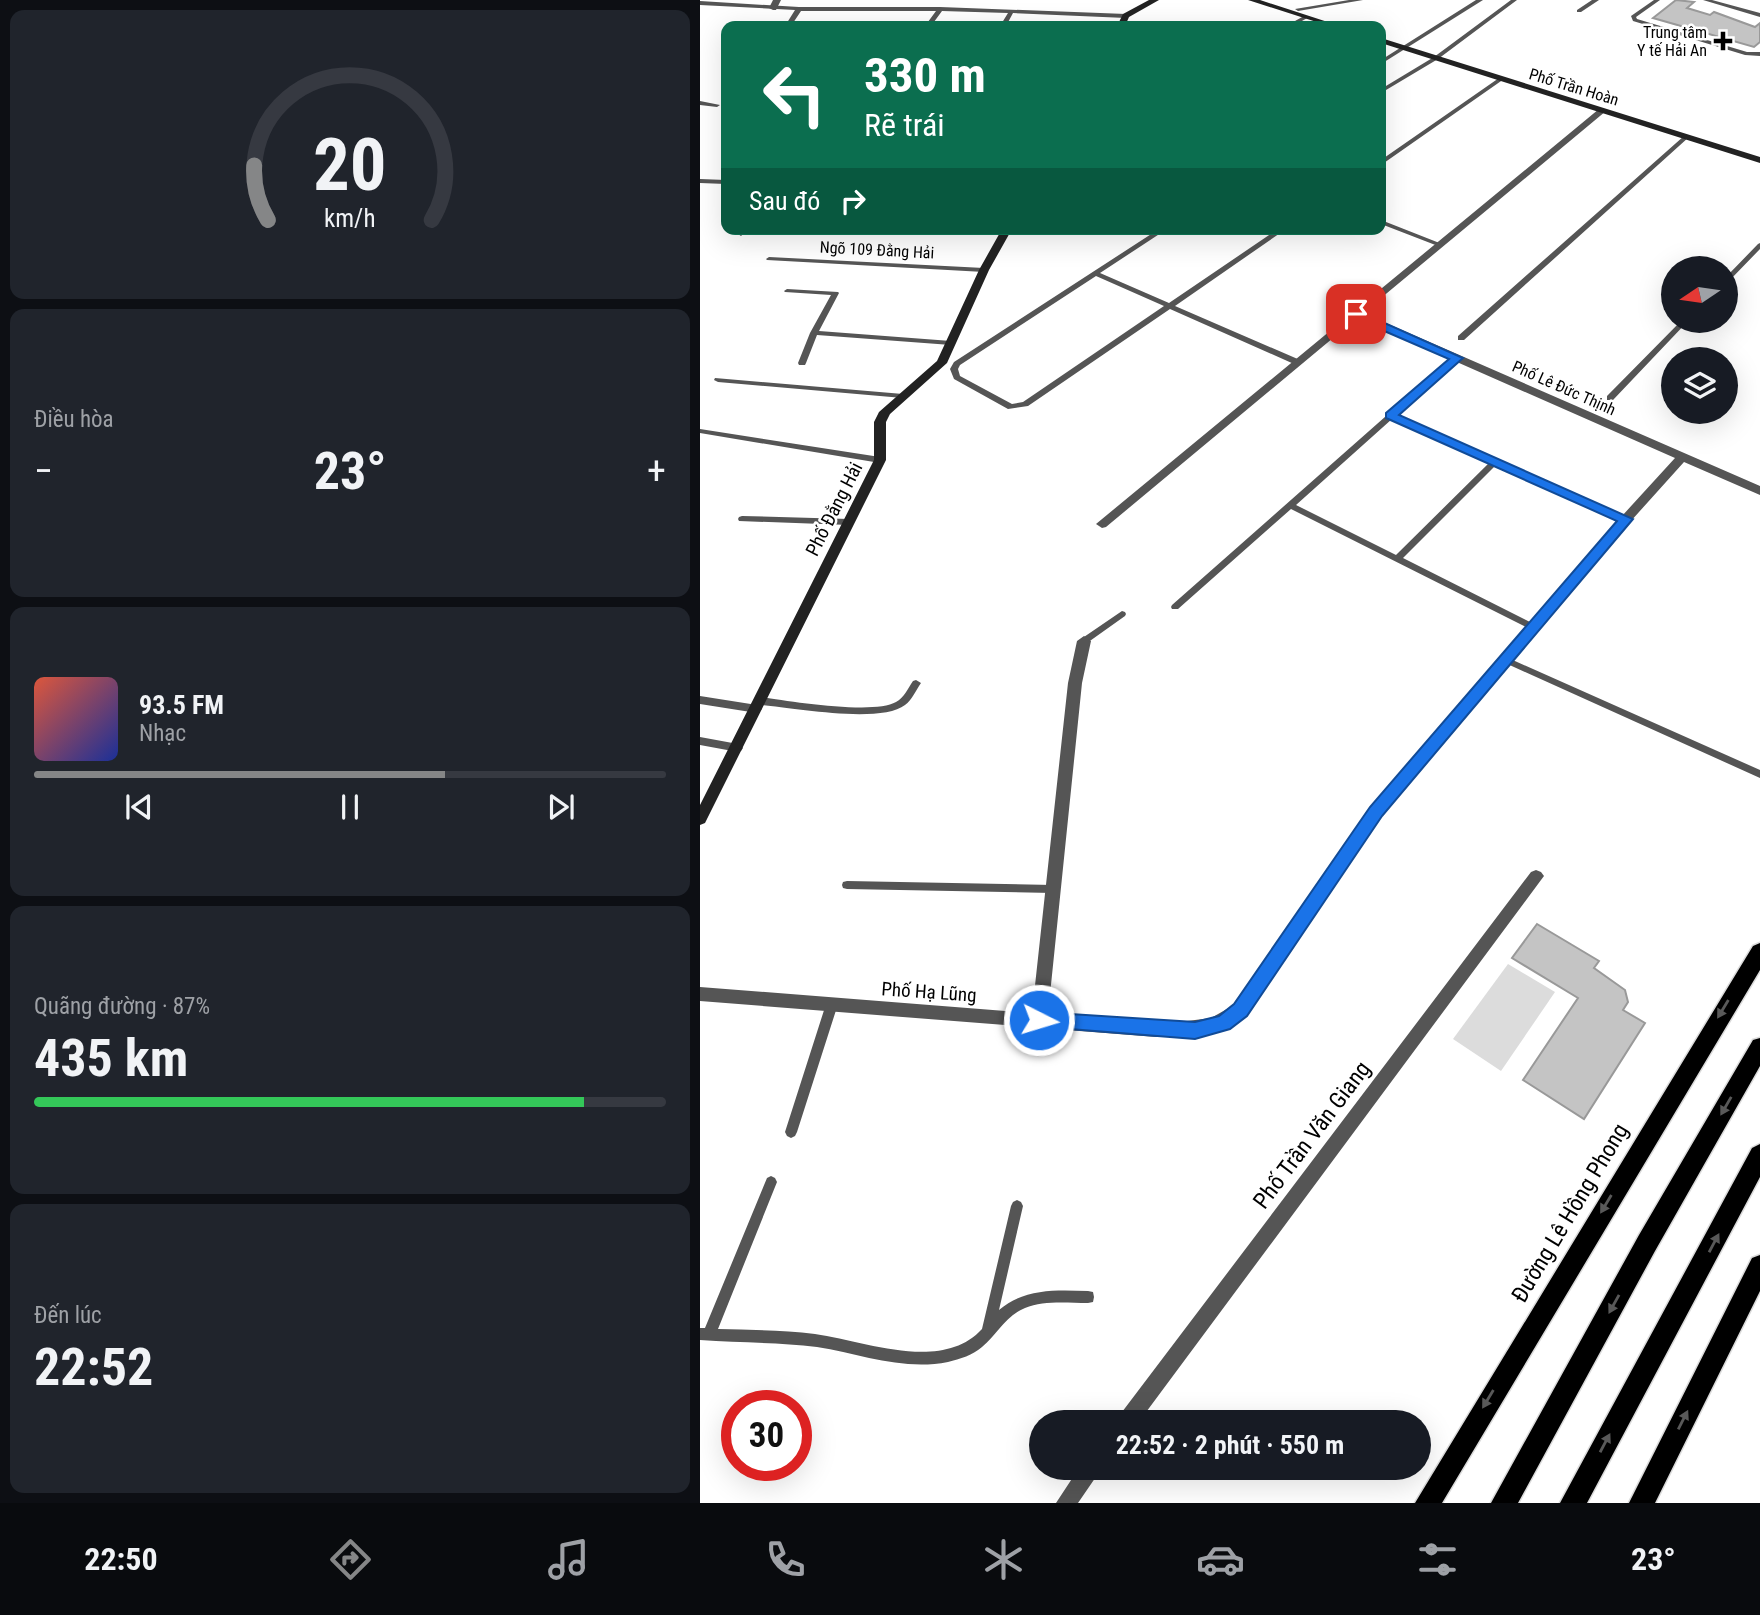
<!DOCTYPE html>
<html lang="vi">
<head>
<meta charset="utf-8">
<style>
	body { margin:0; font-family:"Roboto Condensed",sans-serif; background:#20242c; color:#f1f3f6; height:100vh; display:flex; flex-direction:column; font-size:26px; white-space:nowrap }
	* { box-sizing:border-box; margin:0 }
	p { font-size:23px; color:#9ea1a6 }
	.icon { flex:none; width:38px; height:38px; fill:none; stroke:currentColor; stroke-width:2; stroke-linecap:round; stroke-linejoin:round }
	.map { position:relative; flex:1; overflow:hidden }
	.details { display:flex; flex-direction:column; gap:10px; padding:10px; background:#0d0f14; width:700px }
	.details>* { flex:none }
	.top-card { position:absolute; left:21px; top:21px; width:665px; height:214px; border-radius:14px; box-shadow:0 7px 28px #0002; background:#0b6e4f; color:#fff; overflow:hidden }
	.needle { width:46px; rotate:257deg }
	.controls { position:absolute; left:961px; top:256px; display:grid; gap:14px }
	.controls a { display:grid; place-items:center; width:77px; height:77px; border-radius:50%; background:#171b24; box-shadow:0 7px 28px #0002; font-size:35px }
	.speed { position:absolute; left:21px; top:1390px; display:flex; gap:14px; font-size:35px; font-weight:700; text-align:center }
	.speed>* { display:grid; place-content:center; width:91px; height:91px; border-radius:50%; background:#171b24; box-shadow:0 7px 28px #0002; line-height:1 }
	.speed .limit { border:10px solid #d22; background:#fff; color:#111 }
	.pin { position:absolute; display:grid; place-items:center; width:60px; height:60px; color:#fff; margin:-30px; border-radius:14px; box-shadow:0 4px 10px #0006 }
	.me { position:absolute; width:77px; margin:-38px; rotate:95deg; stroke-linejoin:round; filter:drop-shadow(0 0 5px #0008) }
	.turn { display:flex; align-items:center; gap:24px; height:147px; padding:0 28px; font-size:32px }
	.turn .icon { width:91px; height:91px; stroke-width:2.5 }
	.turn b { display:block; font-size:49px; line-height:60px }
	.then { display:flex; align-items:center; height:66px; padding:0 28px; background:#0003; gap:14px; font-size:26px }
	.big { font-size:52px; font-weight:700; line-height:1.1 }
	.details .tile { flex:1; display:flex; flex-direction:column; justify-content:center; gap:10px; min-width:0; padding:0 24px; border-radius:14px; background:#20242c }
	.details .dial { align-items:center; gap:0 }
	.dial svg { height:182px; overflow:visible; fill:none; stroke:#363941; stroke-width:7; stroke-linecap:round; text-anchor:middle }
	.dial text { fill:#f1f3f6; stroke:none }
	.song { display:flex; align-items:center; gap:21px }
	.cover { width:84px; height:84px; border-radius:10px; background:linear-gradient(135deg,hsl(10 70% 55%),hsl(230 70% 35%)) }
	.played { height:7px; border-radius:4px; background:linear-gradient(90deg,#858687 65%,#363941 65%) }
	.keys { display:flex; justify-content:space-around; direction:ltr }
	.heat { display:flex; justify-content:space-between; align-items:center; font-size:38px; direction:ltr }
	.charge { height:10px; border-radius:5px; background:linear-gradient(90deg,#34c759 87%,#363941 0) }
	.trip { position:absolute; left:329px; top:1410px; width:402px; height:70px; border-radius:35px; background:#171b24; box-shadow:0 7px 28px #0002; font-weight:700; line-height:70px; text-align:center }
	.tabs { display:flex; height:112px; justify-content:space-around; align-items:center; background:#090b0e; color:#9ea1a6 }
	.tabs .icon { width:49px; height:49px }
	.tabs .active { color:#858687 }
	.tabs b { font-size:32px; color:#f1f3f6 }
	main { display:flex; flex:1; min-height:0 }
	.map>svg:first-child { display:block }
	.green { fill:#dcdcdc }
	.building { fill:#c4c4c4; stroke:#999; stroke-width:2 }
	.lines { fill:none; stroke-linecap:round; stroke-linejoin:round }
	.primary-casing { stroke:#dbdbdb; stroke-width:3 }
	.lane { fill:#555; fill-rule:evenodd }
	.street { fill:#555; fill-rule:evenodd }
	.secondary { fill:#222; fill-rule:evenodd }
	.primary { fill:#000; fill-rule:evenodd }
	.oneway { fill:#595959 }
	.route { fill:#1a73e8; stroke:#114b97; stroke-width:2 }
	.poi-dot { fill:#000; stroke:#fff; stroke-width:2.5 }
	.labels { text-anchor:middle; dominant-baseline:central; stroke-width:5; stroke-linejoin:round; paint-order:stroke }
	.far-poi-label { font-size:16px; fill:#000; stroke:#fff; text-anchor:end }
	.far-street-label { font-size:16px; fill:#000; stroke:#fff }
	.street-label { font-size:19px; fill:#000; stroke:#fff }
	.near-street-label { font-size:23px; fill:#000; stroke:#fff }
</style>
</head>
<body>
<main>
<section class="details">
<div class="tile dial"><svg viewBox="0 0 100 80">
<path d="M14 69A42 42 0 1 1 86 69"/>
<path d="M14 69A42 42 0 0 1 8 45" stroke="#858687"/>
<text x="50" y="56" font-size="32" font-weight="700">20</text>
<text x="50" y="72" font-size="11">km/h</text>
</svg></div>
<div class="tile"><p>Điều hòa</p>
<div class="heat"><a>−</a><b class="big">23°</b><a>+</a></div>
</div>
<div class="tile">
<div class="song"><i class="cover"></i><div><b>93.5 FM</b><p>Nhạc</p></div></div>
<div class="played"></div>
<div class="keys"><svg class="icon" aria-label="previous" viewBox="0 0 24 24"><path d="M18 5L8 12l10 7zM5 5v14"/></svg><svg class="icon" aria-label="pause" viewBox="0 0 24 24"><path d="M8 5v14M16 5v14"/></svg><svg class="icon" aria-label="next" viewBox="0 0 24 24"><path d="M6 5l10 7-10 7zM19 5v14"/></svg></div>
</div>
<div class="tile"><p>Quãng đường · 87%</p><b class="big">435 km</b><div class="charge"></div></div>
<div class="tile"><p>Đến lúc</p><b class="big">22:52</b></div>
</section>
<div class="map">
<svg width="1060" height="1503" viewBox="0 0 1060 1503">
	<rect width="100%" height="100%" fill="#fff"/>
	<path class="green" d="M808,964l47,28 -54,79 -48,-32z"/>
	<path class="building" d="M976,0l18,2 -7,6 23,7 4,-3 41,15 5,-4v19l-6,5 -101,-29z
		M837,924l62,37 -5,7 31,22 3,12 -5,8 22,13 -61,96 -61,-39 55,-82 -66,-40z"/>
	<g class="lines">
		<defs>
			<path id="primary" d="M1060,943v27l-318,533h-27l338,-557z
				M1060,1038v28l-105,185 -137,252h-27l148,-268 114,-195z
				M1060,1144v33l-173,326h-27l192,-355z
				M1060,1255v36l-105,212h-26l123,-245z"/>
		</defs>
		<use href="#primary" class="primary-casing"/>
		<path class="lane" d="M649,0h14l-65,11 -3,-2z
			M776,0h7l-102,64v-4z
			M811,0h6l-79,59 -57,34v-4l53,-32z
			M892,0h7l-18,12h-4v-2z
			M954,0h6l-24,17 1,2 110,33h13v4l-15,-1 -112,-34 -2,-5z
			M1003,0h9l48,13v4z
			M0,1l99,6h141l186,7 3,2 -3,2 -113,-5 -7,13h-6l8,-13 -66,-2 -11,15h-6l11,-15h-135l-10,15h-6l10,-16 -95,-5z
			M604,16l5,1 -16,9h-7z
			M799,78l5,1 -123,86v-5z
			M0,101l20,4 -3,2 -17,-2z
			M984,136l5,1 -225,203h-6v-4z
			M0,179l26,1v4l-26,-1z
			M681,220l61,24 1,1 -5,1 -57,-22z
			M41,229h7l-7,7 -3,-2z
			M459,229h8l-67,44 69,30 109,-74h8l-111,77 125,54v4h-6l-124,-55 -142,97 -20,3 -54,-30 -4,-10 4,-7zM396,276l68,30 -141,96 -11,2 -52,-28 -2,-7 2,-4z
			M1060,243v6l-32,33 -2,1v-6l32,-33z
			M69,257l215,11 3,2 -3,2 -217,-12 -1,-1z
			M87,289l51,3 1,1 -20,38 132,10 4,2 -4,2 -134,-10 -11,28 -1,2h-6l-1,-2 12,-30 21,-38 -46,-3 -1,-1z
			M982,320h7l-76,80h-6v-4z
			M754,356h6l1,2 -65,58 233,101 1,2 -1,2h-6l-127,-56 -93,93 135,68 1,2 -1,2h-6l-241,-121 -113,100h-6l-1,-2 1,-2zM692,419l98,43 -94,93 -100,-50z
			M15,378l188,16 4,2 -4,2 -185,-16 -4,-2z
			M0,429l180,28 4,3 -4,3 -180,-30z
			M42,516l107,3 4,3 -4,3 -110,-4 -1,-2 1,-2z
			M422,611l3,1 1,2 -1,2 -38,27h-6l-1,-2 1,-2z
			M806,657l254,113v8l-257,-116 -2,-2 2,-2z
			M216,680l5,3c-5,7 -9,17 -16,22 -24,19 -113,3 -144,0l-5,-4 5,-4c28,4 113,18 135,5 8,-4 12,-14 17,-21z
			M0,696l57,9 5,4 -5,4 -57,-9z
			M0,737l38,7 3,1 2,3 -2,3 -3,1 -38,-7z
			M147,881l206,4 4,1 1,3 -1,3 -4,1 -206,-4 -4,-1 -1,-3 1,-3z
			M132,999l4,1 2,4 -41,128 -2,4 -4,2 -4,-2 -2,-4 41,-128 2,-4z
			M71,1176l4,2 2,4 -59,147c32,1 65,1 97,5 50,7 127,39 167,-5l29,-123 2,-4 4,-2 4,2 2,4 -24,104c26,-22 57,-20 89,-19l5,1 1,5 -1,5 -5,1c-20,0 -44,-3 -63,5 -20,8 -28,27 -43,39 -9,8 -22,12 -34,15 -45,9 -87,-8 -131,-15 -39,-5 -78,-4 -117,-7v-12h5l62,-150z"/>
		<path class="street" d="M73,0h8l-5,10h-3l-4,-2z
			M899,109l7,2 -243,202 397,173v9l-76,-33 -54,60 -249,293 -135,200c-28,20 -57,22 -90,22l-456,-36v-14l332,26 36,-330 9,-42 7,-5 7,5 -9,42 -34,331 131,8 32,-4 23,-13 137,-198 251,-291 53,-58 -318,-140 -251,209 -4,1 -6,-4z
			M836,870l5,2 3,4 -3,4 -403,543h-22l3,-7 412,-544z
			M379,1468h23l-24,35h-22z"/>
		<path class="secondary" d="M449,0h10l-30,17 -4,9h-8l6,-12z
			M548,0h12l80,26h-11z
			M681,38l379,119v6l-379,-120z
			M302,229h10l-23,41 -42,93 -57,51 -4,8v38l-179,359 -2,4 -5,2v-20l174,-345v-38l5,-10 58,-51 42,-91z"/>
		<use href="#primary" class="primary"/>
	</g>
	<defs><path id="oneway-solid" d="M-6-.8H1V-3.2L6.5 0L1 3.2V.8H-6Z" transform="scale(1.75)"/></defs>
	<g class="oneway">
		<use href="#oneway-solid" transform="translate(1023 1009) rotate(121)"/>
		<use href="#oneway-solid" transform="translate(1026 1106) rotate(120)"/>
		<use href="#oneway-solid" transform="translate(906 1204) rotate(121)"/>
		<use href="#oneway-solid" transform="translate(1014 1243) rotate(-62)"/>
		<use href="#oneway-solid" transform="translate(914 1304) rotate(119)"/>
		<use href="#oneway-solid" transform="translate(788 1399) rotate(121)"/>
		<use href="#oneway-solid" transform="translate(983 1420) rotate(-63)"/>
		<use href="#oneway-solid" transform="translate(905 1443) rotate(-62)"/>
	</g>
	<path class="route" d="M652,312h8l103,46 -64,57 234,104 -251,297 -135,200 -17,13 -35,10 -163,-13 -2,-6 2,-6 7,-2 156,10 24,-6 15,-12 136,-197 247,-286 -231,-103v-5l63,-54 -97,-42z"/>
	<path class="poi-dot" d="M1019.5 30.5h7v7h7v7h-7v7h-7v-7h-7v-7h7z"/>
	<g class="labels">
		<g class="far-poi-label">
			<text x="1007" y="32">Trung tâm<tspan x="1007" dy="18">Y tế Hải An</tspan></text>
		</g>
		<g class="far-street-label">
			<text transform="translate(874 87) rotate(17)">Phố Trần Hoàn</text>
			<text transform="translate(177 250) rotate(3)">Ngõ 109 Đằng Hải</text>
			<text transform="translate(864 388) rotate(24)">Phố Lê Đức Thịnh</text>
		</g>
		<g class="street-label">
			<text transform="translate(134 509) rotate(-63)">Phố Đằng Hải</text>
			<text transform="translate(229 992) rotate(4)">Phố Hạ Lũng</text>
		</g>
		<g class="near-street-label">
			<text transform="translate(612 1135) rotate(-53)">Phố Trần Văn Giang</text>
			<text transform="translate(870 1213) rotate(-59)">Đường Lê Hồng Phong</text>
		</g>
	</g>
</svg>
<div class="controls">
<a><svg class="needle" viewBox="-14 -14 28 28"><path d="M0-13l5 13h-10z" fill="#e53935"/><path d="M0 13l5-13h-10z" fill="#9ea1a6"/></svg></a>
<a><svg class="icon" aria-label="layers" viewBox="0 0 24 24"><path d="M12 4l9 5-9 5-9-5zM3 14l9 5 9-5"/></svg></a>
</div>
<div class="speed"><div class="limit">30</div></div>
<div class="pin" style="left:656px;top:314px;background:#d93025"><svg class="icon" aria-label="arrive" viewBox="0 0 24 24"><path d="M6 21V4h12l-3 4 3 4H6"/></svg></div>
<svg class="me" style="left:339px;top:1020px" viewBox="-20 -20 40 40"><circle r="17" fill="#1a73e8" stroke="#fff" stroke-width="3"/><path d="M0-11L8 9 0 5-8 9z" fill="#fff"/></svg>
<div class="trip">22:52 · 2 phút · 550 m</div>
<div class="top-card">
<div class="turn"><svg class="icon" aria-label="left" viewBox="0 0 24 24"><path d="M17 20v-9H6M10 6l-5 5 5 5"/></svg><div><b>330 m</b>Rẽ trái</div></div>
<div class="then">Sau đó<svg class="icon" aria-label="right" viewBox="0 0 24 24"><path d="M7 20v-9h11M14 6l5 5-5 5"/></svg></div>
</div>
</div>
</main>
<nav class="tabs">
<b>22:50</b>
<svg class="icon active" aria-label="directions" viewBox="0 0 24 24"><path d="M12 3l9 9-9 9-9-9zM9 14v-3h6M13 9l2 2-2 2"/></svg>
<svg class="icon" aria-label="music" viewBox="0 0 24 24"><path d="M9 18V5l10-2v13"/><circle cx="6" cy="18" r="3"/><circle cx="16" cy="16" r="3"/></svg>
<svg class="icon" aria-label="phone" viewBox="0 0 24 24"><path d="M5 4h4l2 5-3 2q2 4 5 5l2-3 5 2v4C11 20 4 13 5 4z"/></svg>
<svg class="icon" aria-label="climate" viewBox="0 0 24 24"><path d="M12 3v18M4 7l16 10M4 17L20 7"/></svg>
<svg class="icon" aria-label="car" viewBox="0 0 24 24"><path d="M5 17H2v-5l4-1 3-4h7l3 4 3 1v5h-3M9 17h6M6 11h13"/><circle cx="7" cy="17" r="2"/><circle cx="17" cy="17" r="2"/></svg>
<svg class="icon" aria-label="filters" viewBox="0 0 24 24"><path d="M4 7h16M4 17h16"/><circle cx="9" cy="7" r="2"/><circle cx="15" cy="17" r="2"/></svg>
<b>23°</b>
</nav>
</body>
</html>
